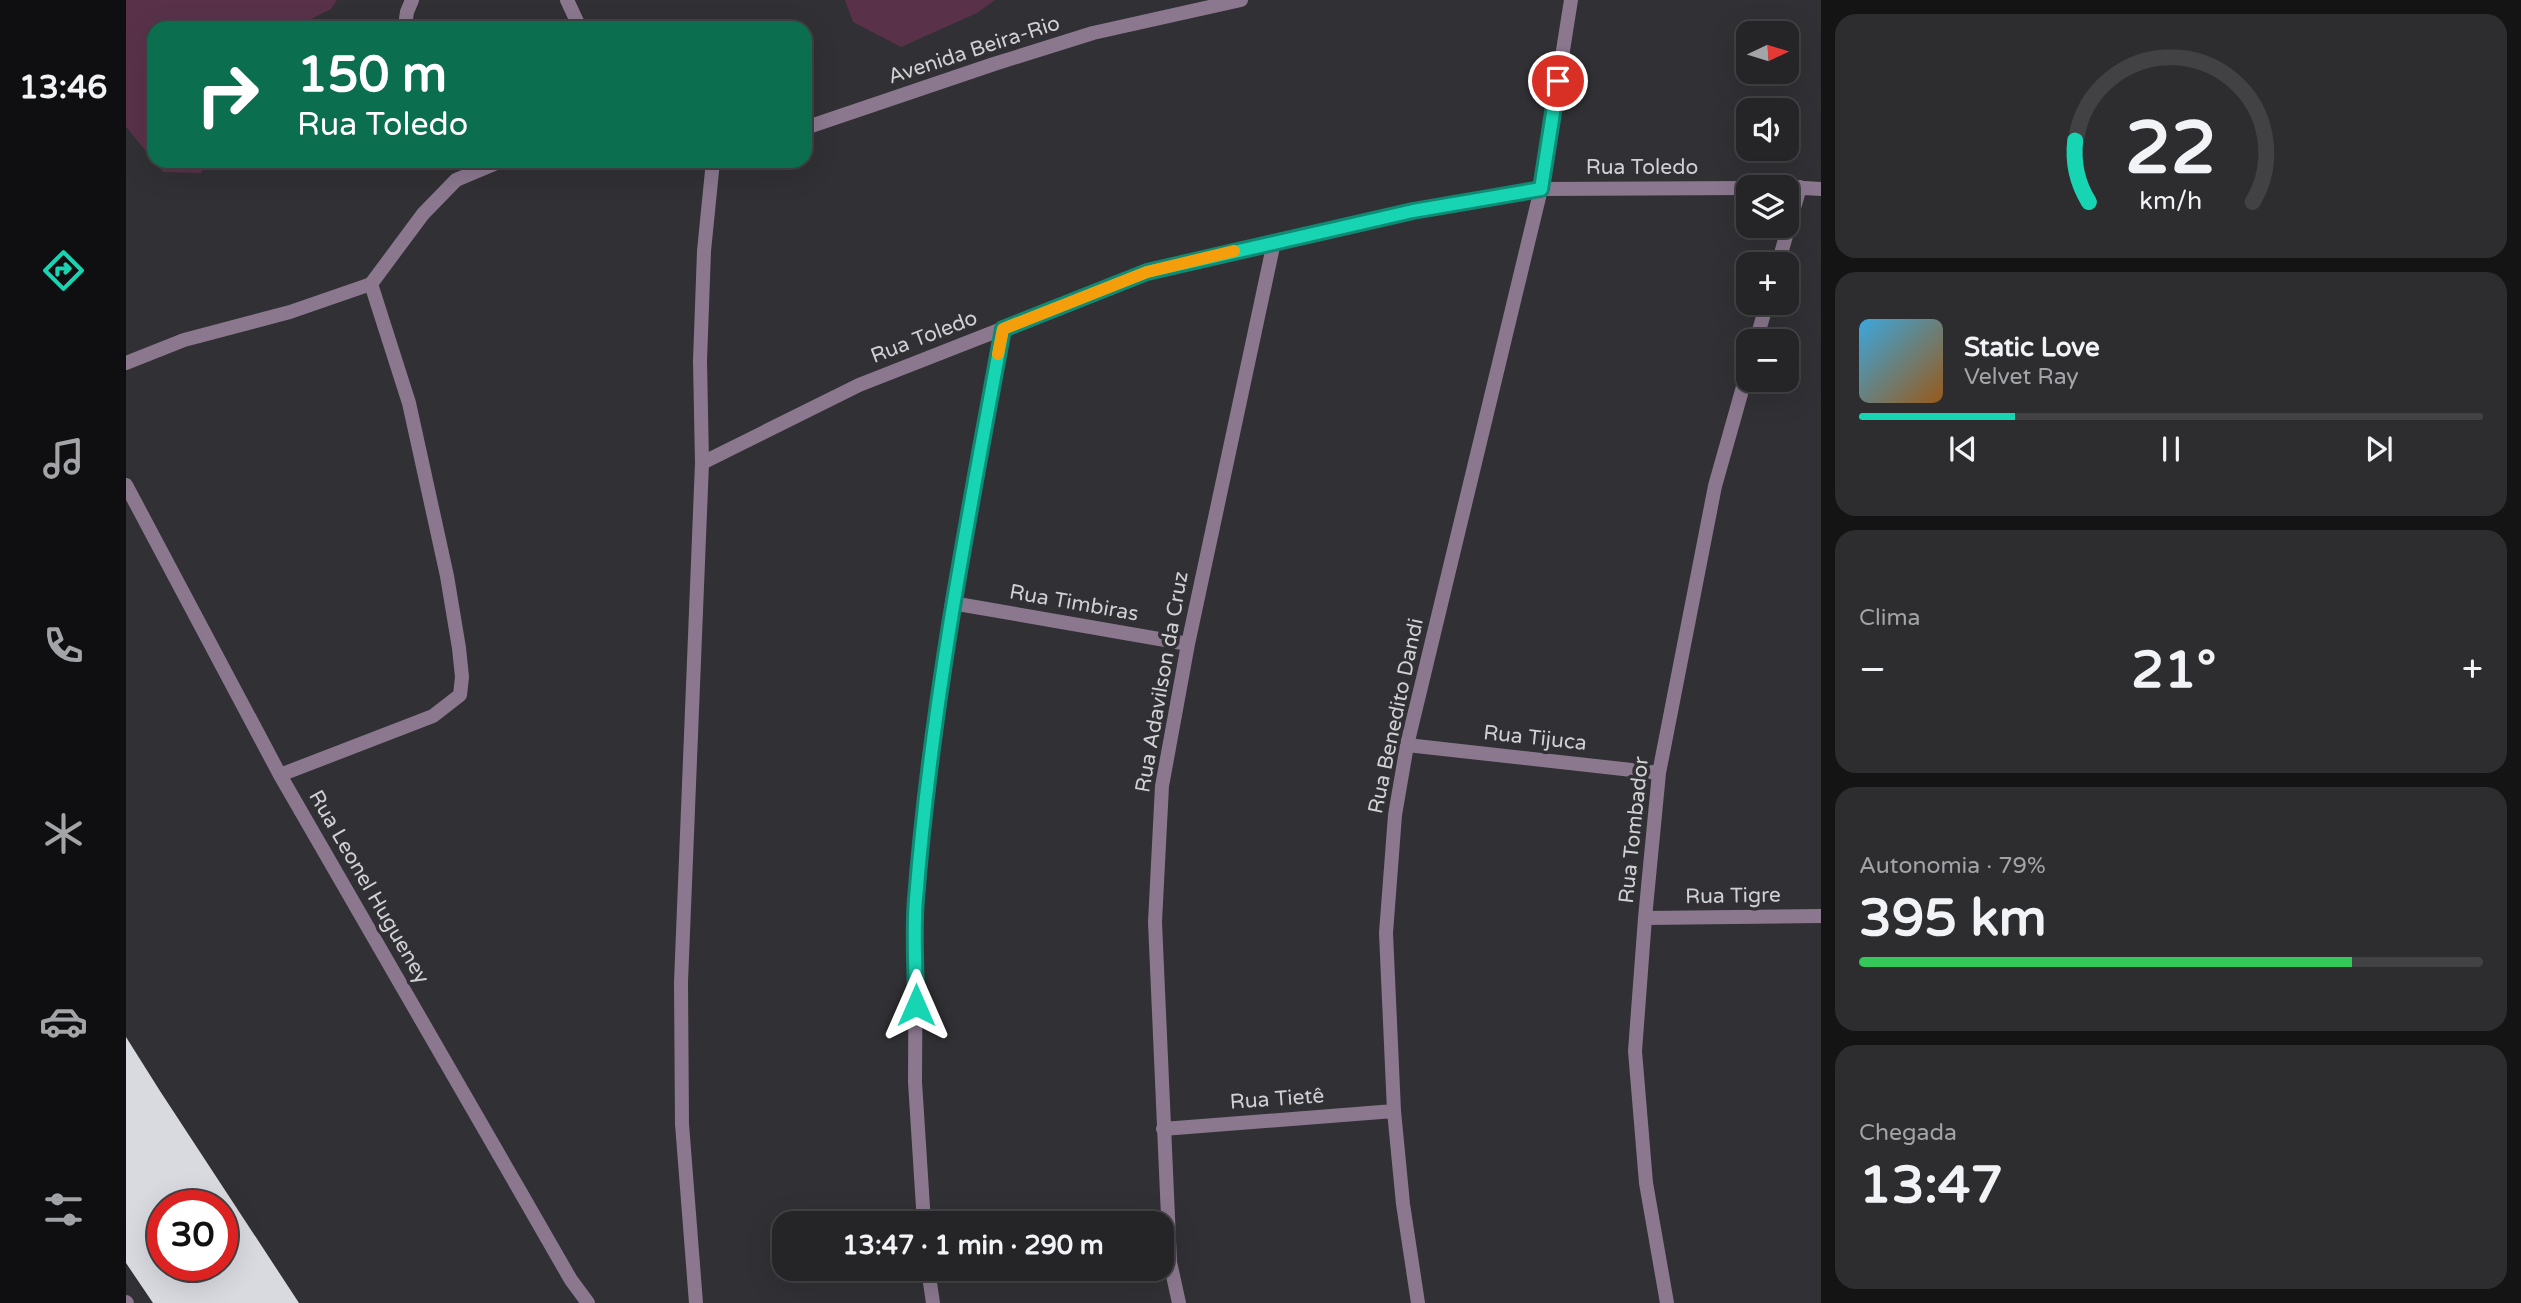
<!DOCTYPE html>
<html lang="pt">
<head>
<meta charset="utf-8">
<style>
	body { margin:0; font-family:"Varela Round",sans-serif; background:#2d2c2f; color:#f1f3f6; height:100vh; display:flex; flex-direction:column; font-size:26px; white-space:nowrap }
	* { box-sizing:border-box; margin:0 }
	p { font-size:23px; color:#a3a4a7 }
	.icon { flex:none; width:38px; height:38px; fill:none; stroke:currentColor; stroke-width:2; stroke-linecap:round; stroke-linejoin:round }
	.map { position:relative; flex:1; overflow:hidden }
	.drawer { display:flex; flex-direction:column; gap:14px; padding:14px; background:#141415; width:700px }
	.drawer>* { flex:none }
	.top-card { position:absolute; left:21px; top:21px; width:665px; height:147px; border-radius:21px; box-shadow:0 7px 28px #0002,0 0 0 2px #424144; background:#0b6e4f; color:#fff; overflow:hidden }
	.needle { width:46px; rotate:86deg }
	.tools { position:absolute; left:1610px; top:21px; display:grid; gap:14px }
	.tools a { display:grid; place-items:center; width:63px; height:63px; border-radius:14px; background:#252427; box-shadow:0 7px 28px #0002,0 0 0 2px #424144; font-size:35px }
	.speed { position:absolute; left:21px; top:1190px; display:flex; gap:14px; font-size:35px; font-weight:700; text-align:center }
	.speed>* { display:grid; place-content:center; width:91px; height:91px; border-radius:50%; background:#252427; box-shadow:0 7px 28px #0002,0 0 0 2px #424144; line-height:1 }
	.speed .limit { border:10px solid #d22; background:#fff; color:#111 }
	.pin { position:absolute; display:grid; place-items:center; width:60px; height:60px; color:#fff; margin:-30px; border:4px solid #fff; border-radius:50%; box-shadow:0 2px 7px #0007 }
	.me { position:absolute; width:77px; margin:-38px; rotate:0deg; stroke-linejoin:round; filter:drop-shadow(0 0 5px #0008) }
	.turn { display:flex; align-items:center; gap:24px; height:147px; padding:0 35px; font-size:32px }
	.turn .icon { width:91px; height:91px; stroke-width:2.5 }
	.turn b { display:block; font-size:49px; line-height:60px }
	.big { font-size:52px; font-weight:800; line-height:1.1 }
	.drawer .tile { flex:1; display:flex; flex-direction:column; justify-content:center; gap:10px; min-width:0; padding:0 24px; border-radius:21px; background:#2d2c2f }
	.drawer .dial { align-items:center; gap:0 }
	.dial svg { height:182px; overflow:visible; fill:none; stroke:#424144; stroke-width:7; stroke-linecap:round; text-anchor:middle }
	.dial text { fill:#f1f3f6; stroke:none }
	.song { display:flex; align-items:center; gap:21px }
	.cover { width:84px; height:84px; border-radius:10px; background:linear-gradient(135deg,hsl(200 70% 55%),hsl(30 70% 35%)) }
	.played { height:7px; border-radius:4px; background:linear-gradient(90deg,#17d5b3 25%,#424144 25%) }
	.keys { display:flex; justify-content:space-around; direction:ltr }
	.heat { display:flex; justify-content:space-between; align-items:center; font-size:38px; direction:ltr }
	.charge { height:10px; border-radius:5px; background:linear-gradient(90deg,#34c759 79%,#424144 0) }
	.trip { position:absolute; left:646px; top:1211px; width:402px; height:70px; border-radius:21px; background:#252427; box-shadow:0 7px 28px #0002,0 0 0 2px #424144; font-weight:800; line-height:70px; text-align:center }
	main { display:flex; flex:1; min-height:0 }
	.dock { display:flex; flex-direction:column; width:126px; justify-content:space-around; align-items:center; background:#0f0e10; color:#a3a4a7 }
	.dock .icon { width:49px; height:49px }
	.dock .current { color:#17d5b3 }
	.dock b { font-size:32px; color:#f1f3f6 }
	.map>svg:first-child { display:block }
	.green { fill:#59324a }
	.building { fill:#d9dae0; fill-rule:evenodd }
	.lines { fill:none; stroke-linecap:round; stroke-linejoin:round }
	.lane { stroke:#8b788f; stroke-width:14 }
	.street { stroke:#8b788f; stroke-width:14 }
	.route-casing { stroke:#0f8a74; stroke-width:18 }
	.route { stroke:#17d5b3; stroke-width:12 }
	.slow { stroke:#f59e0b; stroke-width:12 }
	.labels { text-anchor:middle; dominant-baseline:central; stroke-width:7; stroke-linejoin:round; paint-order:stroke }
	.street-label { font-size:21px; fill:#d1d0d3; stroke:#313034 }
</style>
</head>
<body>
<main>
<nav class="dock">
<b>13:46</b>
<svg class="icon current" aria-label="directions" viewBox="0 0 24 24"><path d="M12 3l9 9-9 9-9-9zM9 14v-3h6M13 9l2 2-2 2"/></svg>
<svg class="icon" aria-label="music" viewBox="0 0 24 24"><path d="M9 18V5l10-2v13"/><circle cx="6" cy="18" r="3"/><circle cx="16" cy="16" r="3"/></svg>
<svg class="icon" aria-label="phone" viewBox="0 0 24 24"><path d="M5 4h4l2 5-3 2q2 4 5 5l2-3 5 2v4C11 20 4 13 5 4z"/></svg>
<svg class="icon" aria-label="climate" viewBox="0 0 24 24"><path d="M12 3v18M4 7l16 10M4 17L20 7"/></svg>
<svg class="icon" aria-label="car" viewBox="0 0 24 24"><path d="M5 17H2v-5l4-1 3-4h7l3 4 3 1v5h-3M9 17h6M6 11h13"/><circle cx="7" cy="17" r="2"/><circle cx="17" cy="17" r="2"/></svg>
<svg class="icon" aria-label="filters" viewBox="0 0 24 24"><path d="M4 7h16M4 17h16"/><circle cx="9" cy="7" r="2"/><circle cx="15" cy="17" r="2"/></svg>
</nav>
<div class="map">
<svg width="1695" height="1303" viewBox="0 0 1695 1303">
	<rect width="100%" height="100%" fill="#313034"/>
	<path class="green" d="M0,0h211l-6,9 -38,19h-139v133l-28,-34z
		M719,0h150l-18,13 -76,34 -48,-25z
		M28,161h55l-8,12 -38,-1z"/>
	<path class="building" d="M0,1037l34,54 139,212h-146l-27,-40zM37,1206h59v59h-59z"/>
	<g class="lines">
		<path class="lane" d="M0,363l58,-23 106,-28 81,-28"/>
		<path class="street" d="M441,0l13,28
			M279,25l2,-13 5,-12
			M679,128l189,-64 99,-31 148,-33
			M1661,187l34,2
			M1652,264l22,-77
			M1630,341l11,-38
			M576,463l157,-78 288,-113 266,-61 128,-22 207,-1
			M0,485l154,290 237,411 54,94 17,23
			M826,603l236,41
			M1281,745l252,28
			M154,775l153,-59 27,-21 2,-18 -3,-29 -12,-72 -38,-173 -38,-119 52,-70 33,-34 45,-19
			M1519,918l176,-2
			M1037,1129l231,-18
			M798,1223l-9,-141 1,-180 13,-132 23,-167 51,-274
			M802,1269l5,34
			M0,1302l1,1
			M570,1303l-14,-179 -1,-142 21,-519 -2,-102 4,-110 9,-90
			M1053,1303l-9,-41 -15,-340 7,-136 26,-142 86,-402
			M1292,1303l-15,-99 -9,-93 -8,-178 9,-118 12,-70 134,-556 30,-189
			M1541,1303l-21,-120 -11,-132 10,-133 14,-145 56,-287 33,-117"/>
	</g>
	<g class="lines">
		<defs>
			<path id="route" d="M790,1005c0,-35 -3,-71 0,-106 15,-192 52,-381 87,-570l144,-57 266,-61 128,-22 17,-108"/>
		</defs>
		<use href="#route" class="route-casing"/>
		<use href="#route" class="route"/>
		<path class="slow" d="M872,354l5,-25 144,-57 87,-21"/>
	</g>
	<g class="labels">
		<g class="street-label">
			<text transform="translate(848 50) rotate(-18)">Avenida Beira-Rio</text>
			<text x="1516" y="167">Rua Toledo</text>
			<text transform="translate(798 337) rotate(-21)">Rua Toledo</text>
			<text transform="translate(948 603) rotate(10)">Rua Timbiras</text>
			<text transform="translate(1036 682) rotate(-80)">Rua Adavilson da Cruz</text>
			<text transform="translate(1270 716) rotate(-78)">Rua Benedito Dandi</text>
			<text transform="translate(1409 738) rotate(6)">Rua Tijuca</text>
			<text transform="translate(1508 830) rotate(-84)">Rua Tombador</text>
			<text transform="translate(243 887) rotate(60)">Rua Leonel Hugueney</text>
			<text transform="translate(1607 896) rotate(-1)">Rua Tigre</text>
			<text transform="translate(1151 1099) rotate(-4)">Rua Tietê</text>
		</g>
	</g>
</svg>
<div class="tools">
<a><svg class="needle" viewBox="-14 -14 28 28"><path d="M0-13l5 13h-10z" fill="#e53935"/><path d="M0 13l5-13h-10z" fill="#a3a4a7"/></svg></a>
<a><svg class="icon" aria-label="sound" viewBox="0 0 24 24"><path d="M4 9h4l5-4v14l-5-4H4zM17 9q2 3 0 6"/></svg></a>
<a><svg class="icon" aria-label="layers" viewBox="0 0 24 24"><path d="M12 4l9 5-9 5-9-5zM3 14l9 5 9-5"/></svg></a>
<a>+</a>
<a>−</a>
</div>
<div class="speed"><div class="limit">30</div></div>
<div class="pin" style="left:1432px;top:81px;background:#d93025"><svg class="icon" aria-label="arrive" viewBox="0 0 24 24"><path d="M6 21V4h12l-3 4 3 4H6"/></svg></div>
<svg class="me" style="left:790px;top:1005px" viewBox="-20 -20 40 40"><path d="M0-17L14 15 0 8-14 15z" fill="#17d5b3" stroke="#fff" stroke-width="4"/></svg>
<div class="trip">13:47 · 1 min · 290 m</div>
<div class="top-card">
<div class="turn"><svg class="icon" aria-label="right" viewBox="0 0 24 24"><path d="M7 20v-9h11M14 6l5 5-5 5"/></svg><div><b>150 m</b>Rua Toledo</div></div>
</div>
</div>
<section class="drawer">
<div class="tile dial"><svg viewBox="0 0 100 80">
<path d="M14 69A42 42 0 1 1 86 69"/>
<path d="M14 69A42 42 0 0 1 8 42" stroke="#17d5b3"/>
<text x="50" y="56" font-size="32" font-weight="700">22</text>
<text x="50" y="72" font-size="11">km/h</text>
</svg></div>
<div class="tile">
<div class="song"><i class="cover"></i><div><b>Static Love</b><p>Velvet Ray</p></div></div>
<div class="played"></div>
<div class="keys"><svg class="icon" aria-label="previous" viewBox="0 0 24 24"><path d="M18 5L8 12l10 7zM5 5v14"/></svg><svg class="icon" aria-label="pause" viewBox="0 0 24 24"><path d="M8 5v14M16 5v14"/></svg><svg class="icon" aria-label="next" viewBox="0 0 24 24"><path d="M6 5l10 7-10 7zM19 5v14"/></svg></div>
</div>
<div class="tile"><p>Clima</p>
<div class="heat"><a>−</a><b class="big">21°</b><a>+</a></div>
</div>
<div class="tile"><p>Autonomia · 79%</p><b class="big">395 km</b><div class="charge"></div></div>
<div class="tile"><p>Chegada</p><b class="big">13:47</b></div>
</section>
</main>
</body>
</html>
